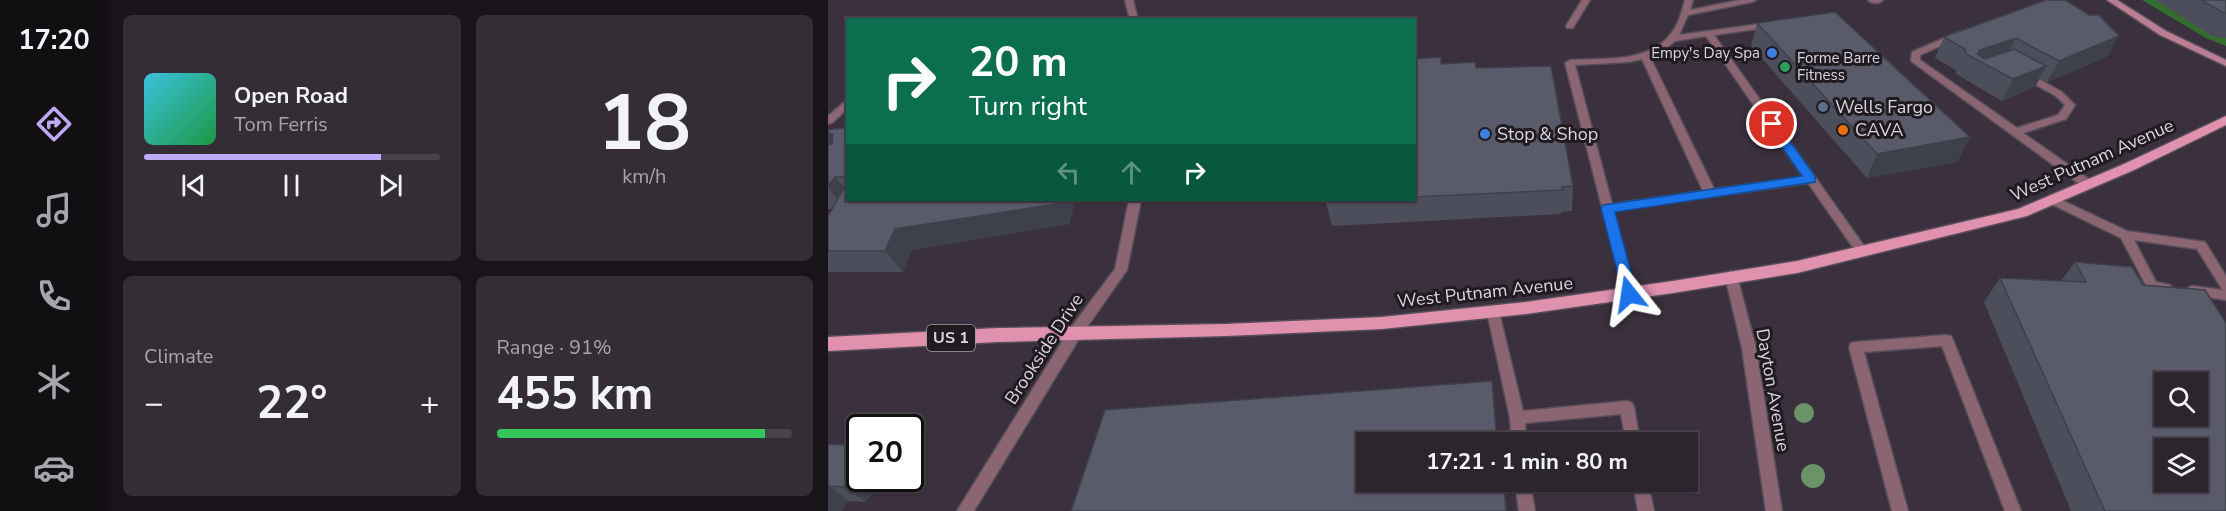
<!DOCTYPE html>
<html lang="en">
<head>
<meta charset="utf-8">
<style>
	body { margin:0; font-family:"Nunito Sans",sans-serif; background:#342d36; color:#f1f3f6; height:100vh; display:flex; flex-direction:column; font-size:22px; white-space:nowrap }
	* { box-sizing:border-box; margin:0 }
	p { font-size:20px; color:#a6a5aa }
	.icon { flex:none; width:33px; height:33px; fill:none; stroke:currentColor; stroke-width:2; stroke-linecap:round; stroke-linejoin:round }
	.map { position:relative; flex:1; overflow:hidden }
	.side { display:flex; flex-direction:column; gap:15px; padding:15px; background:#181419; width:720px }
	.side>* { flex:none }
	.top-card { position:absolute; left:18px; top:18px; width:570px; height:183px; border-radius:0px; box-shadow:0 2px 4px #0004,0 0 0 2px #48424a; background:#0b6e4f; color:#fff; overflow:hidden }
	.buttons { position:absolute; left:1326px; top:372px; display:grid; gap:12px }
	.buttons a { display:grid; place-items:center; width:54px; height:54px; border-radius:0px; background:#2c252e; box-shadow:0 2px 4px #0004,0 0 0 2px #48424a; font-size:30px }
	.speed { position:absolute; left:18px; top:414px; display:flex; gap:12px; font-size:30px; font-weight:700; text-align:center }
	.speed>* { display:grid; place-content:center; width:78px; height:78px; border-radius:50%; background:#2c252e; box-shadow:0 2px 4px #0004,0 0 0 2px #48424a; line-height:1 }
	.speed .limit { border:3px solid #111; border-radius:9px; background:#fff; color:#111 }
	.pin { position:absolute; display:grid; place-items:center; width:51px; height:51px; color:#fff; margin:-26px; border:3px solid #fff; border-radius:50%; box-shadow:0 2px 6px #0007 }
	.me { position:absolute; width:66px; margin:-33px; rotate:345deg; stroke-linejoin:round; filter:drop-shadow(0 0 4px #0008) }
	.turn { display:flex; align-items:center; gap:21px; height:126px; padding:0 24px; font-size:27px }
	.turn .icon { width:78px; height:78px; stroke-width:2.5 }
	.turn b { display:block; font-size:42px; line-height:51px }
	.lanes { display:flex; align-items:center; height:57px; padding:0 24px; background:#0003; justify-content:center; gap:30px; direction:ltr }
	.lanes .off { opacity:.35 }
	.big { font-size:45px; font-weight:700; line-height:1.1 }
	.side .card { flex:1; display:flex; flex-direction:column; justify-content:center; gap:9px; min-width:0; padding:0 21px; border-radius:9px; background:#342d36 }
	.side .dial { align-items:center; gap:0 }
	.dial b { font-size:78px; line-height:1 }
	.song { display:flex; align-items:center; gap:18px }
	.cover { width:72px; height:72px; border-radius:9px; background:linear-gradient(135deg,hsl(190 70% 55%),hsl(140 70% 35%)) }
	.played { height:6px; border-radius:3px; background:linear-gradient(90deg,#bbaaf6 80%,#48424a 80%) }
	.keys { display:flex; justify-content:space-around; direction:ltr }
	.heat { display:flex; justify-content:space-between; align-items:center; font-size:33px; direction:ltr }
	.charge { height:9px; border-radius:4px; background:linear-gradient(90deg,#34c759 91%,#48424a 0) }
	.side .tiles { flex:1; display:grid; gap:15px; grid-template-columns:repeat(2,1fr) }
	.trip { position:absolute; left:528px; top:432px; width:342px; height:60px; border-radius:0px; background:#2c252e; box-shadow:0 2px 4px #0004,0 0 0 2px #48424a; font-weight:700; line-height:60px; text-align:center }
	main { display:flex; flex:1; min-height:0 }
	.menu { display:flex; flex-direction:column; width:108px; justify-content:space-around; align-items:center; background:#120f12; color:#a6a5aa }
	.menu .icon { width:42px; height:42px }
	.menu .selected { color:#bbaaf6 }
	.menu b { font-size:27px; color:#f1f3f6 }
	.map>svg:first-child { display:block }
	.green { fill:#346e2f }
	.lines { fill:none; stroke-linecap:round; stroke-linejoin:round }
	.service-casing { stroke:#584e5a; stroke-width:3 }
	.minor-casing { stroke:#584e5a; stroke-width:3 }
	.tertiary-casing { stroke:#584e5a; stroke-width:3 }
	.secondary-casing { stroke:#584e5a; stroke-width:3 }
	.primary-casing { stroke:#584e5a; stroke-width:3 }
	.service { fill:#8b6572; fill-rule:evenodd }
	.minor { fill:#8b6572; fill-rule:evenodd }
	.tertiary { fill:#8b6572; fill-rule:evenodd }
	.secondary { fill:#bb7e93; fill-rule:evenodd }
	.primary { fill:#df91ad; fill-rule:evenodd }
	.tree { fill:#6a9367 }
	.wall { fill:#4d4e5c }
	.shaded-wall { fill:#3e404b }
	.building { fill:#595b6b; stroke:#3e404b; stroke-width:1.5; fill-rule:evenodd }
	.route { fill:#1a73e8; stroke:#114b97; stroke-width:1.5 }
	.shop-dot { fill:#3f7fe0; stroke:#201b21; stroke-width:2 }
	.leisure-dot { fill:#2e9e5b; stroke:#201b21; stroke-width:2 }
	.service-dot { fill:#5c6f8a; stroke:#201b21; stroke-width:2 }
	.food-dot { fill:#e8710a; stroke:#201b21; stroke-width:2 }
	.labels { text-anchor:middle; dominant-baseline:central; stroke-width:6; stroke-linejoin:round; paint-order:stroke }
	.far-poi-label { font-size:15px; fill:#dad4dc; stroke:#201b21; text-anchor:end }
	.shield { fill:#201b21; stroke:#a29ca4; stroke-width:1.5 }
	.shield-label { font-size:16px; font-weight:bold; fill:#dad4dc }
	.poi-label { font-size:18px; fill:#dad4dc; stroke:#201b21; text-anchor:start }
	.street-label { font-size:18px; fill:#dad4dc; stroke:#201b21 }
</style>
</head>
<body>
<main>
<nav class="menu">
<b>17:20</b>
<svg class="icon selected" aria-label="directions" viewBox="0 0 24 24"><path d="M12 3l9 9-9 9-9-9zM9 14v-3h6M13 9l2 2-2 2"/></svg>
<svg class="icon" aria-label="music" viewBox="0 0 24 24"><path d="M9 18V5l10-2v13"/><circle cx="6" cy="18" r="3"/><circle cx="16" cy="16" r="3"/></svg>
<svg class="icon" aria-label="phone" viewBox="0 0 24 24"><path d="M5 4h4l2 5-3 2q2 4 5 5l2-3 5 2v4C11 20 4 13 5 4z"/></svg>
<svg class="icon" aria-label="climate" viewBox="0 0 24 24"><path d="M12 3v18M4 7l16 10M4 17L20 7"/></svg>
<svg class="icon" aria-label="car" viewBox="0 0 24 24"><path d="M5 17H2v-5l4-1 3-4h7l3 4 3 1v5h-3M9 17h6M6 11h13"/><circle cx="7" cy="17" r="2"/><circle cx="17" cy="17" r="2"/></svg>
</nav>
<section class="side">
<div class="tiles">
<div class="card">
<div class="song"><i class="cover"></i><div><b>Open Road</b><p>Tom Ferris</p></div></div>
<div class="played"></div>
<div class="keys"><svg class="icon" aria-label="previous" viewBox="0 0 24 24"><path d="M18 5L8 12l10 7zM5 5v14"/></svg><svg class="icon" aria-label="pause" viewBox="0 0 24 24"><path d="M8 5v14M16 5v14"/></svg><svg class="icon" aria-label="next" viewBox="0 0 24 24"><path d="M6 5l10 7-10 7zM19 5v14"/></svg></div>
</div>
<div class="card dial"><b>18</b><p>km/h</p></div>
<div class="card"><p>Climate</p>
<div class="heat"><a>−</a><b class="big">22°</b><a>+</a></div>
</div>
<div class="card"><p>Range · 91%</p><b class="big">455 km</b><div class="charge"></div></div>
</div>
</section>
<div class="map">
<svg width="1398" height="511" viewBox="0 0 1398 511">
	<rect width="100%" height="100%" fill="#3b313e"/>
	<path class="green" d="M1314,0h84v46l-20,-8z"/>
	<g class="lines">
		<defs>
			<path id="service" d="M754,0h8l-17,28h-6l-1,-2z
				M857,0h8l-3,10 50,-10h16l-4,2 -64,13 -9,20 95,-13v4l-3,1 -57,8 153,215 2,3 -2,3h-8l-51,-73 -195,28 22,83 -2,3h-8l-60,-234 5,-3c38,-2 89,4 108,-38 3,-7 5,-15 7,-22zM878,36l97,141 -89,12 -64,-132 13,-6 12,-10zM814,59l61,132 -91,13 -37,-139 54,-3z
				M1040,0h15c-3,4 -12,4 -15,0z
				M1130,32l4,3 -1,2 -41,18v5l97,68 41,-13 7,-10 -9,-9 -36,-20v-4h6l36,20 13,13 -9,14 -43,14 70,49 1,3 -1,3h-8l-174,-127 1,-9z
				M20,99v9l-16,15 -4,1v-8z
				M1225,196l74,35 78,11 21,34v24l-38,-6 -2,-3 2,-3 4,-2 32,4 -2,-1 -25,-40 -63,-9 22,42 14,3 2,3 -2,3 -4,2 -18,-4 -27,-51 -72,-35 -2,-3z
				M665,307l5,2 1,3 24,99 104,-10 5,2 2,4 6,35h-14l-5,-28 -96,9 1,19h-14l-2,-24 -23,-106 1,-3z
				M1118,335l5,1 2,4 68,171h-16l-63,-165 -78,6 44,159h-16l-43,-164 2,-4 5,-1z
				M687,482h15l5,29h-16z
				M805,482h15l6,29h-16z"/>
			<path id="minor" d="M903,271l4,2 2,3 19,72 26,163h-16l-24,-163 -17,-72 2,-3z"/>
			<path id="tertiary" d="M297,0h8l5,20h-8z
				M301,200h12l-14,70 -47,67 -106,174h-17l113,-182 45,-60z"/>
			<path id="secondary" d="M1279,0h10l49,31 60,29v6l-66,-31z"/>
			<path id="primary" d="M1398,116v9l-92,45 -107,46 -230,57 -124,20 -147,21 -144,15 -156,7 -228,6 -170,9v-14l170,-9 228,-4 156,-7 144,-15 147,-21 124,-20 221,-52 106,-45z"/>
		</defs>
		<use href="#service" class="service-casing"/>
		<use href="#minor" class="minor-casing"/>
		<use href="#tertiary" class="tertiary-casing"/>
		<use href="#secondary" class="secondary-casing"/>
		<use href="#primary" class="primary-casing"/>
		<use href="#service" class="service"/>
		<use href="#minor" class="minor"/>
		<use href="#tertiary" class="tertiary"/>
		<use href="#secondary" class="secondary"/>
		<use href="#primary" class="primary"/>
	</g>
	<g class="tree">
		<circle cx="976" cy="413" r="10"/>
		<circle cx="985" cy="476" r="12"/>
	</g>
	<path class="wall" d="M1218,0l61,57 -60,25 -7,-4 -5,9 -33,14 -46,-27v-4l-21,-12 9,-21z
		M1327,0h71v38l-12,-1z
		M929,23l213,114 -13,25 -90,16 -116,-132z
		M586,59l27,5 35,4 97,118 -1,25 -11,1v2l-229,12 -6,-24v-2h88z
		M20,127v73h227l-6,24 -157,26 -9,22h-74l-1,-1v-55l4,-7h-4v-79z
		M1247,262l68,23 83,226h-155l-87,-209 16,-24 61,3z
		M0,444l38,58 -17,-1 -21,10z"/>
	<path class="shaded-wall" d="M1291,36l-12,21 -60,25 12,-21z
		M1188,38l-11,21 -18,6 -10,-11 3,-4z
		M1218,66l-11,21 -33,14 11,-22z
		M0,134h5l15,18 -20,5z
		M1142,137l-13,25 -90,16 10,-24z
		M7,177l13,15 -3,16 -17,-20v-2z
		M230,200h17l-6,24 -157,26 -9,22 -18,-21 10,-22z
		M32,469v9h23l-17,24 -20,-15z
		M1,486l20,15 -7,10h-14v-24z"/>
	<path class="building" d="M1218,0h19l24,15h10l20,21 -60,25 -43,-23 -36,12 -3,4 8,5 29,-10 32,17 -33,13 -47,-25 -1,-5 -21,-12z
		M1373,0h25v14z
		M1007,12l135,125 -93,17 -120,-131z
		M613,57v7l34,-2 1,6 75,-2 22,120 -11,1v3l-148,7v-138z
		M20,127v53l-2,-3h-11l-7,9v-42h4l1,-10h-5v-4z
		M20,181v19h210l-1,4 -162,25 -10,22h-57v-35z
		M498,200h42l-42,2z
		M1247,262l57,5 11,18 62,5 21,33v188h-121l-105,-233 86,4zM1336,382h34v34h-34zM1336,448h34v34h-34z
		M664,381l5,61h-131v40h138l2,29h-435l34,-101z
		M0,444l32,2v23l-14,18 -17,-1 -1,1z"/>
	<path class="route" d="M940,122h8l39,54v6l-200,30 22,82 -8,5 -5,-1 -23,-90 2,-3 199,-29 -36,-52z"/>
	<g class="shop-dot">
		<circle cx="944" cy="53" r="6"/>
		<circle cx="657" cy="134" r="6"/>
	</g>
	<circle class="leisure-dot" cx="957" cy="67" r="6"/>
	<circle class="service-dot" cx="995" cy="107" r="6"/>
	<circle class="food-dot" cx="1015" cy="130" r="6"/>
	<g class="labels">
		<g class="far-poi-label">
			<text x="932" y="53">Empy's Day Spa</text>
			<text x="969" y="58" text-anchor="start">Forme Barre<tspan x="969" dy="17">Fitness</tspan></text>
		</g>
		<rect class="shield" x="99" y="325" width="48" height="26" rx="4.5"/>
		<g class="shield-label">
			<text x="123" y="338">US 1</text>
		</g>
		<g class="poi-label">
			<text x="1007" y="107">Wells Fargo</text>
			<text x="1027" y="130">CAVA</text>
			<text x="669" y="134">Stop &amp; Shop</text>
		</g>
		<g class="street-label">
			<text transform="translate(1264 160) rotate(-24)">West Putnam Avenue</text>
			<text transform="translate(657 292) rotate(-6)">West Putnam Avenue</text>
			<text transform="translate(216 349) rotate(-57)">Brookside Drive</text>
			<text transform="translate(945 390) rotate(80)">Dayton Avenue</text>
		</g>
	</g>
</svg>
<div class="buttons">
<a><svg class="icon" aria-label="search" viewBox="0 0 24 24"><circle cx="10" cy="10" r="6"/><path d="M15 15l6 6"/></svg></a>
<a><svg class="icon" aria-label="layers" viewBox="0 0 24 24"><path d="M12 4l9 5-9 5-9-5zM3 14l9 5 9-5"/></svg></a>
</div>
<div class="speed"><div class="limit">20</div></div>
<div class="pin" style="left:944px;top:124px;background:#d93025"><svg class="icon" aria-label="arrive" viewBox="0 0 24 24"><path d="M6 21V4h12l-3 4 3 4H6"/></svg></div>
<svg class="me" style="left:801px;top:294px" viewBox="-20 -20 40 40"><path d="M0-17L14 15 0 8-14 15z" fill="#1a73e8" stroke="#fff" stroke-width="4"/></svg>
<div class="trip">17:21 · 1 min · 80 m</div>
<div class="top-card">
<div class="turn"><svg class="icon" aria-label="right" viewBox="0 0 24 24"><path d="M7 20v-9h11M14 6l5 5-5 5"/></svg><div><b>20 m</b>Turn right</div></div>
<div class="lanes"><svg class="icon off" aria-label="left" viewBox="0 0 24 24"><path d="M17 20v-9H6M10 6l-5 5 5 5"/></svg><svg class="icon off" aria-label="ahead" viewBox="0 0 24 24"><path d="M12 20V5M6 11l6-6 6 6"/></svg><svg class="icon" aria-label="right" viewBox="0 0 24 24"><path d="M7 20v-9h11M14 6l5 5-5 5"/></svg></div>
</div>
</div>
</main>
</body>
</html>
